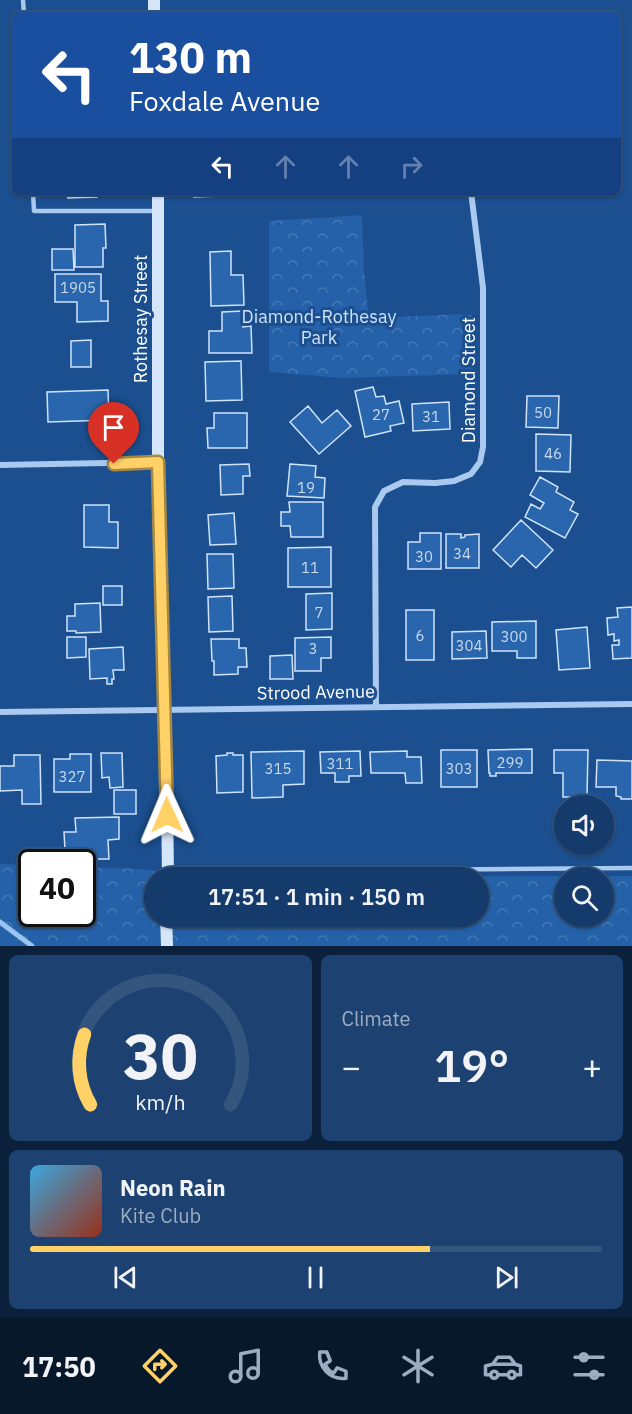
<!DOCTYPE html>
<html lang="en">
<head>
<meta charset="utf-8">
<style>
	body { margin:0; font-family:"IBM Plex Sans",sans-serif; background:#1d4271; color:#f1f3f6; height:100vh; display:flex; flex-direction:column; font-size:22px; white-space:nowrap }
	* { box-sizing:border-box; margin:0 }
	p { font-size:20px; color:#9dadc1 }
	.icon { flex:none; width:33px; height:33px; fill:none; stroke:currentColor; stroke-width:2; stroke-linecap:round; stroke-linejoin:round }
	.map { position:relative; height:946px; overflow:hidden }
	.panel { display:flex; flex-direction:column; gap:9px; padding:9px; background:#0b203b; flex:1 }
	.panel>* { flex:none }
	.banner { position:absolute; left:12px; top:12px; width:609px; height:183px; border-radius:9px; box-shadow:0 2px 4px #0004,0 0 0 2px #33557e; background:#1a4fa0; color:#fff; overflow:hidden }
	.tools { position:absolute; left:554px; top:795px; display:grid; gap:12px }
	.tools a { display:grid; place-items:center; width:60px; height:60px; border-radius:50%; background:#143b6b; box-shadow:0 2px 4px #0004,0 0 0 2px #33557e; font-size:30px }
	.speed { position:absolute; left:18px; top:849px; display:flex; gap:12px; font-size:30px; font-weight:700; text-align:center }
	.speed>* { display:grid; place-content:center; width:78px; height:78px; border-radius:50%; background:#143b6b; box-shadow:0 2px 4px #0004,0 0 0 2px #33557e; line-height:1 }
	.speed .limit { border:3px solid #111; border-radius:9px; background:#fff; color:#111 }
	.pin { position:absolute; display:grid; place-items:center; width:51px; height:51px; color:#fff; margin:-62px -26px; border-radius:50% 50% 50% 0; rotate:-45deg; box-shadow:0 0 6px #0007 }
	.pin .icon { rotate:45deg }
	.me { position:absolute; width:66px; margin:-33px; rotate:359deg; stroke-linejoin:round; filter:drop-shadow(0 0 4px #0008) }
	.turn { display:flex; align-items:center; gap:21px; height:126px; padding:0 18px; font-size:27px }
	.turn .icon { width:78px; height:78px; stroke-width:2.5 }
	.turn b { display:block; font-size:42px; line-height:51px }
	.lanes { display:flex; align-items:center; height:57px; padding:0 18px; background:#0003; justify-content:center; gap:30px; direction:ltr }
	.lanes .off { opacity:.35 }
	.big { font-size:45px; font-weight:600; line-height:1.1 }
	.panel .widget { flex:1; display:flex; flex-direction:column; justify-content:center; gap:9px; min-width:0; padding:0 21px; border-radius:9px; background:#1d4271 }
	.panel .dial { align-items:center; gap:0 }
	.dial svg { height:156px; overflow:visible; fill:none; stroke:#33557e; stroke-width:7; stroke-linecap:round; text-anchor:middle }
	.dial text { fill:#f1f3f6; stroke:none }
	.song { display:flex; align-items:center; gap:18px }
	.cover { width:72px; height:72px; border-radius:9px; background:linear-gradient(135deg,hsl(200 70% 55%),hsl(10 70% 35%)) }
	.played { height:6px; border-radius:3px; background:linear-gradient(90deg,#ffd166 70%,#33557e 70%) }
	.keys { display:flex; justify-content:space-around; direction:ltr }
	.heat { display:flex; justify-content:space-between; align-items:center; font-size:33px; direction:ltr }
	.panel .tiles { flex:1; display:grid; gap:9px; grid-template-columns:1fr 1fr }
	.widget:last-child { grid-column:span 2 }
	.trip { position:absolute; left:144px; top:867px; width:345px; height:60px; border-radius:30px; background:#143b6b; box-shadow:0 2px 4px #0004,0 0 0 2px #33557e; font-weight:600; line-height:60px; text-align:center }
	.menu { display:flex; height:96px; justify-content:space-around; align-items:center; background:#08182b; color:#9dadc1 }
	.menu .icon { width:42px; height:42px }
	.menu .active { color:#ffd166 }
	.menu b { font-size:27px; color:#f1f3f6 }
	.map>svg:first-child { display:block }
	.park { fill:url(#park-crowns); fill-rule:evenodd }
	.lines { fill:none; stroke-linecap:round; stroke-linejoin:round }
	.stream { stroke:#9cc4f0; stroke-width:5 }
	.building { fill:#2a66ad; stroke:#cfe3fa; stroke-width:1.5 }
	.lane { stroke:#a9c9ee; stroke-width:4.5 }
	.street { stroke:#a9c9ee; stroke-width:6 }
	.secondary { stroke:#d6e6fa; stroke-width:12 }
	.route-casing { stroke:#a68842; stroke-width:15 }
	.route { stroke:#ffd166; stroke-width:10 }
	.labels { text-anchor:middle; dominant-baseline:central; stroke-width:6; stroke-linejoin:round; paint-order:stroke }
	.number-label { font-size:15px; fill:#cad9ea }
	.park-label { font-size:18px; fill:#cfe3fa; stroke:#1b4f8f }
	.street-label { font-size:18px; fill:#fff; stroke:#1b4f8f }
</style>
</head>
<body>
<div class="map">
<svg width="632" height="946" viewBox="0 0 632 946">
	<defs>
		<pattern id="park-crowns" width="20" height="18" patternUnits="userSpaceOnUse" patternTransform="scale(1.5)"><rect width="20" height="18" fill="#2461a8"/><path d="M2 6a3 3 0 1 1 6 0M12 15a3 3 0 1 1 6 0" fill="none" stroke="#4579b5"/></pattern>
	</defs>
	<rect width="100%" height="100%" fill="#1b4f8f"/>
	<path class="park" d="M362,215l2,56 5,47 98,-4 6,2v58l-131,4 -73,-6v-151z
		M0,864l31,1 1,49h50l1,-47 58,2 54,8 437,-1v70h-632zM154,878h324v38h-324zM564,878h39v38h-39z"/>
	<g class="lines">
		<path class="stream" d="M0,922l32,24"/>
	</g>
	<path class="building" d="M343,13v2h-32v-1z
		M68,192h29v5l-29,1z
		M194,192h24v4l-24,1z
		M243,192h44v2l-44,1z
		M105,224l1,24h-3v19h-28v-42z
		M52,249h21l1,21h-22z
		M231,251v24h12l1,30 -33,1 -1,-54z
		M55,274h46v27h7v20l-31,1v-20h-22z
		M243,311v16l8,-1 1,27h-43v-22h13v-19z
		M91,340v27h-20v-26z
		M241,361l1,39 -36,1 -1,-39z
		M373,387l3,10 8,-1 2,8 13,-3 5,22 -14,3 1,5 -26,6 -10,-46z
		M108,390l1,30 -61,2 -1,-30z
		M527,396h32l-1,32 -32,-1z
		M449,402l1,27 -37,2 -1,-27z
		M308,406l14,17 15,-13 14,16 -32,28 -29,-32z
		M214,413h33v35h-39l-1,-20h7z
		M536,434l35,1 -1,37 -34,-1z
		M249,464l1,12h-7v18l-22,1 -1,-30z
		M290,464l26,2 -1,11 10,1 -1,20 -37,-2z
		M540,477l18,10 -2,5 18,10 -4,8 8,4 -13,24 -40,-21 6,-13 9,5 4,-6 -14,-8z
		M289,502h34v35h-32l-1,-11h-9v-14h9z
		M84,505h25v17h9v26l-34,-1z
		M234,513l2,31 -26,1 -2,-30z
		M521,520l32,30 -17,18 -14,-13 -11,12 -18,-17z
		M420,533h21v36h-33v-27h12z
		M446,534h15v4l4,-1v-2l14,-1v34h-33z
		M331,547v40h-43v-39z
		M207,554h26l1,34 -26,1z
		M103,586h19v19h-19z
		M332,593v36l-26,1v-36z
		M232,596l1,35 -24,1 -1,-35z
		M100,603l1,29 -25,1v-2h-9v-15h8v-12z
		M632,607v51l-19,1 -1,-14h7v-5l-5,1v-7l-6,1 -1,-17 11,-1 -1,-9z
		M406,610h28v50h-28z
		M536,621v37h-19v-7h-25v-29z
		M587,627l3,41 -31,2 -3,-40z
		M486,631l1,27 -35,1v-27z
		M67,637h19v20l-19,1z
		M331,637v21h-10v13h-26v-33z
		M211,639h28v9h7l1,19h-9v7l-24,1v-14h-2z
		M123,647l1,23h-11l1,9h-2v5h-5v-6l-17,1 -1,-30z
		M292,655l1,24h-23v-23z
		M532,749v24h-36v3h-6v-3h-1l-1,-23z
		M441,750h36v37h-36z
		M554,750h34l-1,47h-24v-24h-9z
		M304,751v33l-21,1v12l-31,1 -1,-46z
		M360,751l1,25h-12v6h-14v-9h-14l-1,-21z
		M407,751v6h14l1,26h-16l-1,-10h-34l-1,-21z
		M101,753h21l1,34 -13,1 -1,-11 -7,1z
		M227,753h6v2h10v37l-26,1 -1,-37 11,-1z
		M70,754h21v38h-37v-33h16z
		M14,755h26l1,49h-19v-14l-22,1v-25h14z
		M597,760l35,1v38h-11v-2l-5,-1v-9h-20z
		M114,790h22v24h-22z
		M119,817v22l-11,1 1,19h-37v-10l-7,1 -1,-18h12l-1,-14z"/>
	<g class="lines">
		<path class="lane" d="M23,0l1,15
			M33,192l1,19h121
			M170,872l462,-4"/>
		<path class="street" d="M0,465l158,-3
			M376,706l-1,-199 9,-16 19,-9 32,1 19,-2 17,-7 9,-12 3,-15v-159l-12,-96
			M0,712l632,-8"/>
		<path class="secondary" d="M154,0v15
			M158,192v270l6,247 3,88 1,81
			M166,916l1,30"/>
	</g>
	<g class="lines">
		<defs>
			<path id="route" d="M114,464l44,-2 9,353"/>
		</defs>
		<use href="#route" class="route-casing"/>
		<use href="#route" class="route"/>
	</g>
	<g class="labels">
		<g class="number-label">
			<text x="78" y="287">1905</text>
			<text x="543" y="412">50</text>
			<text x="381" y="414">27</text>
			<text x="431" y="416">31</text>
			<text x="553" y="453">46</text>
			<text x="306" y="487">19</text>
			<text x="462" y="553">34</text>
			<text x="424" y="556">30</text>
			<text x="310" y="567">11</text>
			<text x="319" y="612">7</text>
			<text x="420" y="635">6</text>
			<text x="514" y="636">300</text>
			<text x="469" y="645">304</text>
			<text x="313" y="648">3</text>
			<text x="510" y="762">299</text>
			<text x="340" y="763">311</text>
			<text x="278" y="768">315</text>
			<text x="459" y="768">303</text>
			<text x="72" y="776">327</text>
		</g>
		<g class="park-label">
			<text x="319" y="316">Diamond-Rothesay<tspan x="319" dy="21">Park</tspan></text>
		</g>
		<g class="street-label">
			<text transform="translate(140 319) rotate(-90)">Rothesay Street</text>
			<text transform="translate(468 380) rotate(-90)">Diamond Street</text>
			<text transform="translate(316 692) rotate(-1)">Strood Avenue</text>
		</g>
	</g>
</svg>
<div class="tools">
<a><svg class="icon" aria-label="sound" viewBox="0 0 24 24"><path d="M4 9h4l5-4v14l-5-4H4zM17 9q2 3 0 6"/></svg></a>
<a><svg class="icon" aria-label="search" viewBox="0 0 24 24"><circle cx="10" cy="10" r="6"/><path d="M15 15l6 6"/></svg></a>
</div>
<div class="speed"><div class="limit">40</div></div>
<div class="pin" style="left:114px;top:464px;background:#d93025"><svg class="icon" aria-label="arrive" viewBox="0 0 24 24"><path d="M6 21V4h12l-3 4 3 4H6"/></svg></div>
<svg class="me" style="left:167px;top:815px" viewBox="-20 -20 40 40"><path d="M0-17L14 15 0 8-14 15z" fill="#ffd166" stroke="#fff" stroke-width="4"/></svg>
<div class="trip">17:51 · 1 min · 150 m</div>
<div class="banner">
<div class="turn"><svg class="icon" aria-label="left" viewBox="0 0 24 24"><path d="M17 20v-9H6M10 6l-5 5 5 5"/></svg><div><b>130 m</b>Foxdale Avenue</div></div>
<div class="lanes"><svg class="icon" aria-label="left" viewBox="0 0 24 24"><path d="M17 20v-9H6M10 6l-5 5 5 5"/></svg><svg class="icon off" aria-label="ahead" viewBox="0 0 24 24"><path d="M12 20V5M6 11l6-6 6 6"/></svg><svg class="icon off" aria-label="ahead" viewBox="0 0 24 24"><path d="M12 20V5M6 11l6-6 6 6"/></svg><svg class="icon off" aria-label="right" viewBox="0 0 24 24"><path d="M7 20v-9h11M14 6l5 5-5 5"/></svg></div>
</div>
</div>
<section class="panel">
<div class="tiles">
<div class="widget dial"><svg viewBox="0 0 100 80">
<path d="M14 69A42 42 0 1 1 86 69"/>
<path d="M14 69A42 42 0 0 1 11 33" stroke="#ffd166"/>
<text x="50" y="56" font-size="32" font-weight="700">30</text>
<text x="50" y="72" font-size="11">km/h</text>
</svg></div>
<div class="widget"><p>Climate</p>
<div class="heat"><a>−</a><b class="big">19°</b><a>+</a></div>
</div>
<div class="widget">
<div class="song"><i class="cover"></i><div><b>Neon Rain</b><p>Kite Club</p></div></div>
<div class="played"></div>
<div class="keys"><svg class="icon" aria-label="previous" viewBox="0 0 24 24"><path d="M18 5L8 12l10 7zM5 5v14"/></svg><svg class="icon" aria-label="pause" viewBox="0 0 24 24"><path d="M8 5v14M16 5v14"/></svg><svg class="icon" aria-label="next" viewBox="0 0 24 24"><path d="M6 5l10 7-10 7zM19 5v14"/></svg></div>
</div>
</div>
</section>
<nav class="menu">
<b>17:50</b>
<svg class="icon active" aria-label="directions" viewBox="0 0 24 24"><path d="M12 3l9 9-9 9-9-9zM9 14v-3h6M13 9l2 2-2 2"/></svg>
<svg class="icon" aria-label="music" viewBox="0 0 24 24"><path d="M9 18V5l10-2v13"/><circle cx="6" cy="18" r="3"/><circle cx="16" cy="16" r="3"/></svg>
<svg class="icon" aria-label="phone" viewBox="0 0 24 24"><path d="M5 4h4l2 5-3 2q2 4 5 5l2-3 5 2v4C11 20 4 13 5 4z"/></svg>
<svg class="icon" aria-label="climate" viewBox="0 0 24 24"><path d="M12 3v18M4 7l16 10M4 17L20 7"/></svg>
<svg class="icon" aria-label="car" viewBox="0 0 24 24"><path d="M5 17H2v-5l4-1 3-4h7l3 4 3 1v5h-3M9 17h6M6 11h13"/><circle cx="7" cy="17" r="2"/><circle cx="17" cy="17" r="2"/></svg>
<svg class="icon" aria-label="filters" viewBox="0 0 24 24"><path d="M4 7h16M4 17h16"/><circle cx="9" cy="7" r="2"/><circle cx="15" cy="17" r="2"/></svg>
</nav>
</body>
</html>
